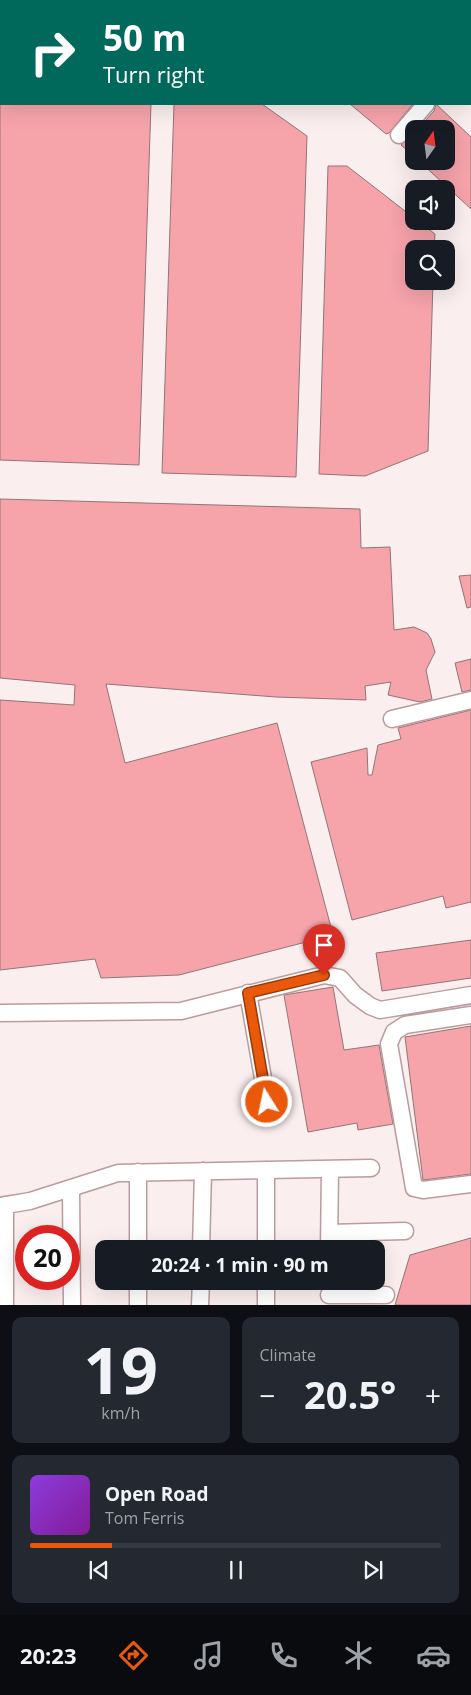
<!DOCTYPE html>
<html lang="en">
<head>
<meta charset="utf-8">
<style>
	body { margin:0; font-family:"Open Sans",sans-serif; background:#242831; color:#f1f3f6; height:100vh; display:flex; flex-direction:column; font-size:19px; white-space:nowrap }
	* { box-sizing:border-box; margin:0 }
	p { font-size:16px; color:#9ea1a6 }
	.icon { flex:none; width:28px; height:28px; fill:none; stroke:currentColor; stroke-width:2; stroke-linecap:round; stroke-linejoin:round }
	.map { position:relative; height:1305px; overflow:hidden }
	.drawer { display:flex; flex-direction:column; gap:12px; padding:12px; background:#0d0f14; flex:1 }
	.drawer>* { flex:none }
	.guide { position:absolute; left:0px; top:0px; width:471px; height:105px; box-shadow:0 5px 20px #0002; background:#00695c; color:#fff; overflow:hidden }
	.needle { width:32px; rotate:14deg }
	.fabs { position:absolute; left:405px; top:120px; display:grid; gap:10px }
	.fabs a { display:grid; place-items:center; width:50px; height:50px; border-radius:10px; background:#171b24; box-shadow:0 5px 20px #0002; font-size:25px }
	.speed { position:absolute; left:15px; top:1225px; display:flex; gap:10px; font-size:25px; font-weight:700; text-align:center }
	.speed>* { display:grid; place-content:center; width:65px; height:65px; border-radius:50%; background:#171b24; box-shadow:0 5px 20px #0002; line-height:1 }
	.speed .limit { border:8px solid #d22; background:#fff; color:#111 }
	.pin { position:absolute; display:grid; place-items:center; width:42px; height:42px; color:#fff; margin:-51px -21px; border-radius:50% 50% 50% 0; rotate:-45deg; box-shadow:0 0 5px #0007 }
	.pin .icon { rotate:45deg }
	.me { position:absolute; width:55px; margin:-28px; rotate:350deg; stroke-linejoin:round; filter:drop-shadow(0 0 4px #0008) }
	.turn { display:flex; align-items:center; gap:18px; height:105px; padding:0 20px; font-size:22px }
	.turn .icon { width:65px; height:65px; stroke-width:2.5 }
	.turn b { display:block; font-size:35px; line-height:42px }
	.big { font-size:38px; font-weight:700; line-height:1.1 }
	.drawer .widget { flex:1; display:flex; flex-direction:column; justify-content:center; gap:8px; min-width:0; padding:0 18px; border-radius:10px; background:#242831 }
	.drawer .dial { align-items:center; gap:0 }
	.dial b { font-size:65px; line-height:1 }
	.song { display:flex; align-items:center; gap:15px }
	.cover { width:60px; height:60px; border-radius:8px; background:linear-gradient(135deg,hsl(270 70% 55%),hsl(290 70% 35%)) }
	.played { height:5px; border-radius:2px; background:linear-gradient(90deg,#ea580c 20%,#363941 20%) }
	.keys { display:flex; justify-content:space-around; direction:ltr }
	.heat { display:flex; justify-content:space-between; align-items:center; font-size:28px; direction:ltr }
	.drawer .tiles { flex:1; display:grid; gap:12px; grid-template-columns:1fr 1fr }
	.widget:last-child { grid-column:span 2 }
	.trip { position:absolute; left:95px; top:1240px; width:290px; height:50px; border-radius:10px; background:#171b24; box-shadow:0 5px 20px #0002; font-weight:700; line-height:50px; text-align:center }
	.tab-bar { display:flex; height:80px; justify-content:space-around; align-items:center; background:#090b0e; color:#9ea1a6 }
	.tab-bar .icon { width:35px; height:35px }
	.tab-bar .current { color:#ea580c }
	.tab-bar b { font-size:22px; color:#f1f3f6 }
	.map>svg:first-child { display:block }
	.building { fill:#f6a3aa; stroke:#927577 }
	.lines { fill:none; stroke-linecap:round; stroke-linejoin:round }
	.minor-casing { stroke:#bb9c9d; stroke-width:19 }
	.minor { stroke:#fff; stroke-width:16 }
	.route-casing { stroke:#983908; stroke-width:12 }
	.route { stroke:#ea580c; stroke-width:9 }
</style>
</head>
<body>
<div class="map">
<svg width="471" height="1305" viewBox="0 0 471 1305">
	<rect width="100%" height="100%" fill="#fbeeee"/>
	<path class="building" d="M0,104h151l-12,361 -139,-5z
		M174,104h88l45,32 -11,341 -134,-4z
		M350,104h63l-24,29 -3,1z
		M436,104l35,33v72l-52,-48h27v-32h-28l16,-18z
		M414,133v23l-13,-11z
		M328,166h19l67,52v3h4l17,13 -1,15h-20v32h19l-5,170 -63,25 -46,-2z
		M0,499l360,10 1,39 29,-1 4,83 20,-3 13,6 4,6 4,13 -9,18 6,29 -12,3 -32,-7 3,-13 -26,4 1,14 -90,-3 -170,-13 19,79 152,-40 56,212 -154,40 -78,3 -6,-19 -95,11v-270l74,5 1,-20 -75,-7z
		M471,575v32l-4,1 -8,-32z
		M471,659v31l-9,2 -7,-29z
		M471,710v192l-25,6 -3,-12 -91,24 -41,-158 56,-14 1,27h4l6,-30 23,-6 -3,-11z
		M471,940v38l-89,13 -6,-38z
		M333,987l11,63 35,-5 14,79 -35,6 -1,-7 -49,9 -24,-137z
		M471,1026v148l-48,6 -18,-143z
		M471,1238v67h-76l15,-50z"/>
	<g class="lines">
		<defs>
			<path id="minor" d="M327,0l1,1
				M470,89h1
				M399,135l27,-31
				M392,719l79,-19
				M248,993l19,108
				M0,1013l181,-2 143,-36 16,3 15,17 15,11 10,4 91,-15
				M471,1015l-66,10 -11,7 -5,12 25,144 9,2 48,-6
				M138,1172v77
				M71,1188l1,117
				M0,1206l30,-5 88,-28 253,-5
				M330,1233l75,-2
				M201,1249l2,-78
				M266,1249v-79
				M329,1249l1,-80
				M138,1281v24
				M329,1295h57
				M5,1305v-100
				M200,1305l1,-24
				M266,1305v-24"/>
		</defs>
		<use href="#minor" class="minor-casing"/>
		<use href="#minor" class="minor"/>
	</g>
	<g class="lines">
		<defs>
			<path id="route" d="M267,1102l-19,-109 76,-18"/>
		</defs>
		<use href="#route" class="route-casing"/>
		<use href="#route" class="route"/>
	</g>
</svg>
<div class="fabs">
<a><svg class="needle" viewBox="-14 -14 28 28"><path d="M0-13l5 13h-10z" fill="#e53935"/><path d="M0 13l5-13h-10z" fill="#9ea1a6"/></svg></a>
<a><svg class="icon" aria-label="sound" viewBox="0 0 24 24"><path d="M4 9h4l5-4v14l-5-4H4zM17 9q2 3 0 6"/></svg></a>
<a><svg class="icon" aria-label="search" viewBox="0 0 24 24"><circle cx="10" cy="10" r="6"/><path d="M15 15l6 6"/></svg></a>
</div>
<div class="speed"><div class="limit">20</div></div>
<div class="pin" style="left:324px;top:975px;background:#d93025"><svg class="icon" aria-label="arrive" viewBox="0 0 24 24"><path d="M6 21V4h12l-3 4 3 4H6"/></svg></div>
<svg class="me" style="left:267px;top:1102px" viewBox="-20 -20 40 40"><circle r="17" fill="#ea580c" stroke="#fff" stroke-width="3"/><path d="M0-11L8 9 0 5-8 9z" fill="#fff"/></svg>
<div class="trip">20:24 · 1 min · 90 m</div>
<div class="guide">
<div class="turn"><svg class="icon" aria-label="right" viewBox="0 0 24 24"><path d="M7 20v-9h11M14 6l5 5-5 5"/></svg><div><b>50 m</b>Turn right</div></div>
</div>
</div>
<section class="drawer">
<div class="tiles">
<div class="widget dial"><b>19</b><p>km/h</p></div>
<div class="widget"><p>Climate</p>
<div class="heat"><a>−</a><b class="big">20.5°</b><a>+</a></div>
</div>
<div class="widget">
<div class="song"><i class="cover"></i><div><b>Open Road</b><p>Tom Ferris</p></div></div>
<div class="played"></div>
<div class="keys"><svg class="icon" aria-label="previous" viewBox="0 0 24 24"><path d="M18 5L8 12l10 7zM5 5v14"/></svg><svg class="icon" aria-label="pause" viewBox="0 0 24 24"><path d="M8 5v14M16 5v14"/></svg><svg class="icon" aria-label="next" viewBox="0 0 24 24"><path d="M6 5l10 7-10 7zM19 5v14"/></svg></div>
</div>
</div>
</section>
<nav class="tab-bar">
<b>20:23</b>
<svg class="icon current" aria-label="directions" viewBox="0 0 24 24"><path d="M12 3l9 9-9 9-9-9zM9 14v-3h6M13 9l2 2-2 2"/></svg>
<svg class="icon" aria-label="music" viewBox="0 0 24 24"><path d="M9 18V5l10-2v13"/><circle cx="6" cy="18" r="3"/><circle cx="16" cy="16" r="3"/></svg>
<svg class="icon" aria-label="phone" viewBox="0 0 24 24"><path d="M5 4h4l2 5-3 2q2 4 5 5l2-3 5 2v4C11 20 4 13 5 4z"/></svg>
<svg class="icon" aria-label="climate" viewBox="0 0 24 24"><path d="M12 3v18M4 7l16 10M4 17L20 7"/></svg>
<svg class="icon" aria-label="car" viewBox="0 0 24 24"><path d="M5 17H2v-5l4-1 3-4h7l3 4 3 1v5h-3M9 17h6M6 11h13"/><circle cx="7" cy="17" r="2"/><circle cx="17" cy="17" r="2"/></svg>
</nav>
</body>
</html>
